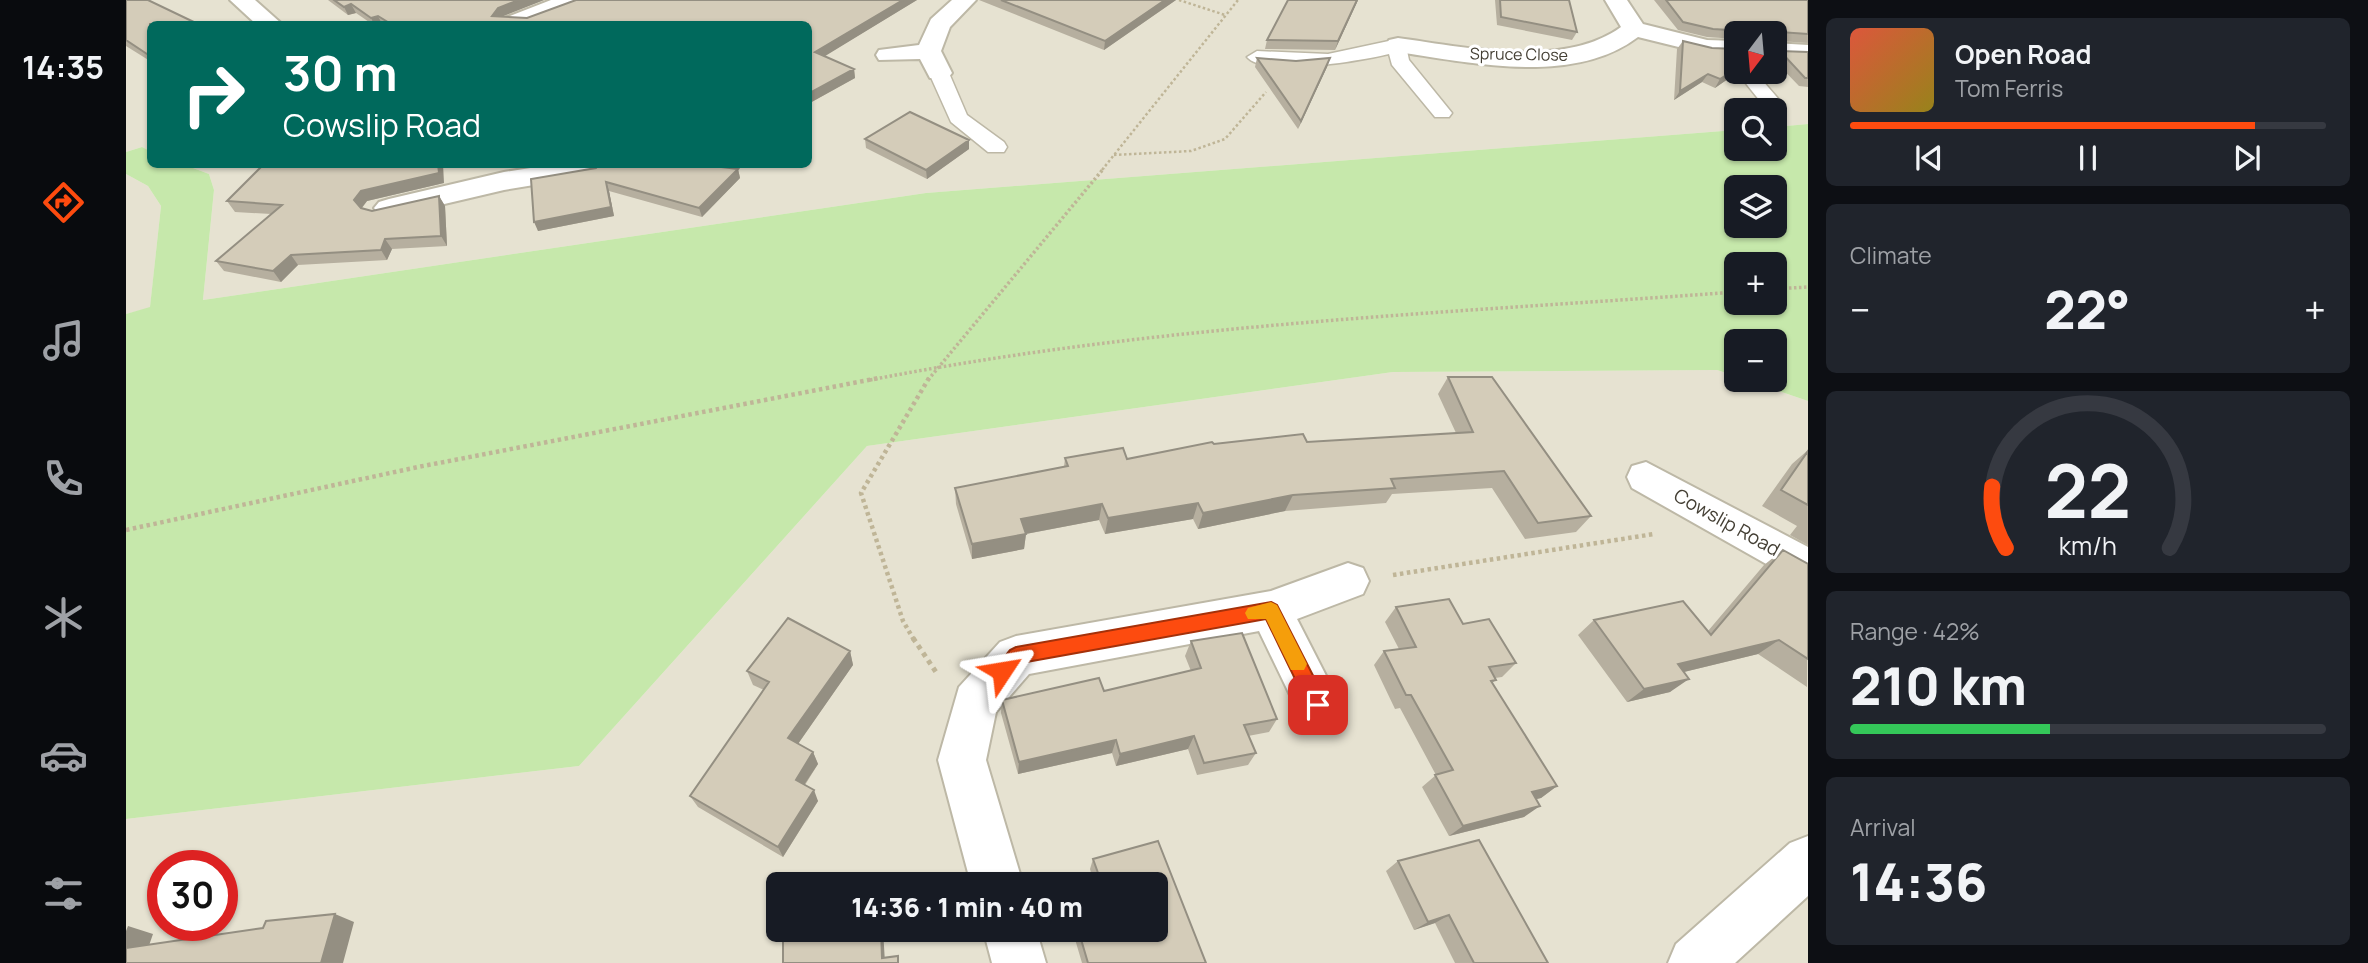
<!DOCTYPE html>
<html lang="en">
<head>
<meta charset="utf-8">
<style>
	body { margin:0; font-family:Manrope,sans-serif; background:#20242c; color:#f1f3f6; height:100vh; display:flex; flex-direction:column; font-size:26px; white-space:nowrap }
	* { box-sizing:border-box; margin:0 }
	p { font-size:23px; color:#9ea1a6 }
	.icon { flex:none; width:38px; height:38px; fill:none; stroke:currentColor; stroke-width:2; stroke-linecap:round; stroke-linejoin:round }
	.map { position:relative; flex:1; overflow:hidden }
	.drawer { display:flex; flex-direction:column; gap:18px; padding:18px; background:#0d0f14; width:560px }
	.drawer>* { flex:none }
	.guide { position:absolute; left:21px; top:21px; width:665px; height:147px; border-radius:10px; box-shadow:0 2px 5px #0004; background:#00695c; color:#fff; overflow:hidden }
	.needle { width:46px; rotate:196deg }
	.buttons { position:absolute; left:1598px; top:21px; display:grid; gap:14px }
	.buttons a { display:grid; place-items:center; width:63px; height:63px; border-radius:10px; background:#171b24; box-shadow:0 2px 5px #0004; font-size:35px }
	.speed { position:absolute; left:21px; top:850px; display:flex; gap:14px; font-size:35px; font-weight:700; text-align:center }
	.speed>* { display:grid; place-content:center; width:91px; height:91px; border-radius:50%; background:#171b24; box-shadow:0 2px 5px #0004; line-height:1 }
	.speed .limit { border:10px solid #d22; background:#fff; color:#111 }
	.pin { position:absolute; display:grid; place-items:center; width:60px; height:60px; color:#fff; margin:-30px; border-radius:14px; box-shadow:0 4px 10px #0006 }
	.me { position:absolute; width:77px; margin:-38px; rotate:57deg; stroke-linejoin:round; filter:drop-shadow(0 0 5px #0008) }
	.turn { display:flex; align-items:center; gap:24px; height:147px; padding:0 21px; font-size:32px }
	.turn .icon { width:91px; height:91px; stroke-width:2.5 }
	.turn b { display:block; font-size:49px; line-height:60px }
	.big { font-size:52px; font-weight:800; line-height:1.1 }
	.drawer .widget { flex:1; display:flex; flex-direction:column; justify-content:center; gap:10px; min-width:0; padding:0 24px; border-radius:10px; background:#20242c }
	.drawer .dial { align-items:center; gap:0 }
	.dial svg { height:182px; overflow:visible; fill:none; stroke:#363941; stroke-width:7; stroke-linecap:round; text-anchor:middle }
	.dial text { fill:#f1f3f6; stroke:none }
	.song { display:flex; align-items:center; gap:21px }
	.cover { width:84px; height:84px; border-radius:10px; background:linear-gradient(135deg,hsl(10 70% 55%),hsl(50 70% 35%)) }
	.played { height:7px; border-radius:4px; background:linear-gradient(90deg,#fd4b0f 85%,#363941 85%) }
	.keys { display:flex; justify-content:space-around; direction:ltr }
	.heat { display:flex; justify-content:space-between; align-items:center; font-size:38px; direction:ltr }
	.charge { height:10px; border-radius:5px; background:linear-gradient(90deg,#34c759 42%,#363941 0) }
	.trip { position:absolute; left:640px; top:872px; width:402px; height:70px; border-radius:10px; background:#171b24; box-shadow:0 2px 5px #0004; font-weight:800; line-height:70px; text-align:center }
	main { display:flex; flex:1; min-height:0 }
	.tab-bar { display:flex; flex-direction:column; width:126px; justify-content:space-around; align-items:center; background:#090b0e; color:#9ea1a6 }
	.tab-bar .icon { width:49px; height:49px }
	.tab-bar .active { color:#fd4b0f }
	.tab-bar b { font-size:32px; color:#f1f3f6 }
	.map>svg:first-child { display:block }
	.residential { fill:#e6e2d1; fill-rule:evenodd }
	.green { fill:#c6e8ab; fill-rule:evenodd }
	.lines { fill:none; stroke-linecap:round; stroke-linejoin:round }
	.service-casing { stroke:#bdb8a6; stroke-width:3 }
	.minor-casing { stroke:#bdb8a6; stroke-width:4 }
	.path-far3 { stroke:#bfb597; stroke-width:2.5; stroke-dasharray:2.5 2.5; stroke-linecap:butt }
	.path-far2 { stroke:#bfb597; stroke-width:3.5; stroke-dasharray:2.5 2.5; stroke-linecap:butt }
	.path-far1 { stroke:#bfb597; stroke-width:4.5; stroke-dasharray:3.5 3.5; stroke-linecap:butt }
	.path { stroke:#bfb597; stroke-width:5; stroke-dasharray:4.5 4.5; stroke-linecap:butt }
	.service { fill:#fff; fill-rule:evenodd }
	.minor { fill:#fff; fill-rule:evenodd }
	.wall { fill:#b6af9f }
	.shaded-wall { fill:#948f82 }
	.building { fill:#d4ccb9; stroke:#948f82; stroke-width:2 }
	.route { fill:#fd4b0f; stroke:#a4310a; stroke-width:2 }
	.slow { fill:#f59e0b }
	.labels { text-anchor:middle; dominant-baseline:central; stroke-width:6; stroke-linejoin:round; paint-order:stroke }
	.far-street-label { font-size:16px; fill:#443f34; stroke:#fff }
	.street-label { font-size:19px; fill:#443f34; stroke:#fff }
</style>
</head>
<body>
<main>
<nav class="tab-bar">
<b>14:35</b>
<svg class="icon active" aria-label="directions" viewBox="0 0 24 24"><path d="M12 3l9 9-9 9-9-9zM9 14v-3h6M13 9l2 2-2 2"/></svg>
<svg class="icon" aria-label="music" viewBox="0 0 24 24"><path d="M9 18V5l10-2v13"/><circle cx="6" cy="18" r="3"/><circle cx="16" cy="16" r="3"/></svg>
<svg class="icon" aria-label="phone" viewBox="0 0 24 24"><path d="M5 4h4l2 5-3 2q2 4 5 5l2-3 5 2v4C11 20 4 13 5 4z"/></svg>
<svg class="icon" aria-label="climate" viewBox="0 0 24 24"><path d="M12 3v18M4 7l16 10M4 17L20 7"/></svg>
<svg class="icon" aria-label="car" viewBox="0 0 24 24"><path d="M5 17H2v-5l4-1 3-4h7l3 4 3 1v5h-3M9 17h6M6 11h13"/><circle cx="7" cy="17" r="2"/><circle cx="17" cy="17" r="2"/></svg>
<svg class="icon" aria-label="filters" viewBox="0 0 24 24"><path d="M4 7h16M4 17h16"/><circle cx="9" cy="7" r="2"/><circle cx="15" cy="17" r="2"/></svg>
</nav>
<div class="map">
<svg width="1682" height="963" viewBox="0 0 1682 963">
	<rect width="100%" height="100%" fill="#f2efe3"/>
	<path class="residential" d="M1682,0v124l-33,3 -1,-17h-38v20l-810,63 -723,107 11,-110 -5,-16 -24,-9 623,-1v-140h-658v127l-8,-4 -16,5v-151l3,-1zM1610,33h38v39h-38z
		M0,174l22,12 13,20 -11,102 -24,6z
		M1591,370l19,6v4h10l62,21v562h-1682v-144l453,-53 288,-320 526,-74zM37,866h59v60h-59zM653,884h378v45h-378z"/>
	<path class="green" d="M1682,124v277l-62,-21h28v-39h-38v35l-19,-6 -324,2 -526,74 -288,320 -453,53v-505l24,-7 11,-101 -13,-20 -22,-12v-22l16,-5 8,4v13l35,1 24,9 5,16 -11,110 723,-107 810,-63v19h38l1,-22zM1610,187h38v39h-38zM1610,264h38v39h-38z"/>
	<g class="lines">
		<defs>
			<path id="service" d="M1272,39l7,2 4,19 43,53 -3,4h-14l-43,-52 -3,-11c-25,6 -124,24 -142,3l10,-6 71,3z
				M813,67l10,6 18,42 37,27 3,5 -3,5h-16l-37,-30 -22,-49z
				M1610,71l19,1 26,30 -3,4h-14z"/>
			<path id="minor" d="M104,0h25l27,24h-26z
				M425,0h32l-3,5 -50,19h-32l4,-5z
				M826,0h24l-26,27 -9,24 11,22 -4,5h-18l-10,-19 -41,1 -3,-5 3,-5 40,-5 12,-26z
				M1479,0h22l16,24 64,16 29,1v14l-29,-1 -69,-17c-65,49 -165,26 -240,15l-9,-2 -3,-5 3,-5 9,-2c67,9 165,31 223,-11z
				M1648,43l34,2v14l-34,-2z
				M430,164h45l2,4 -4,6 -10,2 -85,14 -115,27 -10,-3 -5,-6 5,-6 10,-3 115,-27z
				M1520,462l162,85v37l-15,-5 -161,-91 -5,-11 5,-11z
				M1222,563l15,5 6,13 -6,13 -66,25 44,86 -7,15 -16,6 -16,-6 -43,-89 -230,43 -33,38 -10,48 37,124h-52l-33,-124 21,-73 41,-45 16,-6 255,-45z
				M1682,836v60l-73,67h-67l8,-19 114,-101z
				M857,929h53l10,34h-54z"/>
		</defs>
		<use href="#service" class="service-casing"/>
		<use href="#minor" class="minor-casing"/>
		<path class="path-far3" d="M1053,0l46,15
			M988,155l77,-4 34,-12 41,-47
			M976,170l136,-170"/>
		<path class="path-far2" d="M1648,289l34,-2
			M744,380c285,-56 577,-67 866,-88
			M802,380l176,-212"/>
		<path class="path-far1" d="M0,530l292,-63 461,-89
			M1267,575l261,-41
			M788,640l-11,-19 -42,-128 68,-115"/>
		<path class="path" d="M787,638l23,34"/>
		<use href="#service" class="service"/>
		<use href="#minor" class="minor"/>
	</g>
	<path class="wall" d="M0,0l24,24v37l-24,-15z
		M202,0h216l-43,16 26,2 49,-18h341l-93,56 30,13 1,9 -47,26v-80h-436l-16,-11 -8,2z
		M853,0h197l-72,50z
		M1232,0l-23,50 -70,-1 2,-9z
		M1369,0h74l8,32 -5,8 -75,-15z
		M1528,0h154v43l-29,-2 -2,7 -3,5v-20h-38v6l-29,-2 -29,-7z
		M1557,41l29,7 25,24 -2,2 -20,14 -13,-6 -28,18 3,-51z
		M1654,51l28,1v35l-9,-1 -25,-26z
		M1131,58l39,3 34,-3 -3,9 -29,62 -43,-62z
		M739,139l104,10 -42,30 -61,-31z
		M612,169l2,9 -38,39 -93,-26 5,25 -76,15 -7,-52z
		M318,183l-77,18 -5,7 10,3 67,-15 6,10 2,40 -55,3 -5,11 -89,5 -17,17 -57,-11 -8,-10 55,-47 -36,-2 -8,-11z
		M1322,377l143,139 -15,16 -51,7 -33,-51 -100,6 -6,9 -101,8 -87,18 -5,-10 -88,15 -6,-14 -73,14 -2,15 -52,10 -16,-55 -1,-16 109,-21 1,-9 62,1 87,-15 93,-2 149,-9 -18,-39z
		M1682,450v95l-18,-10 7,-9 -35,-20 30,-42z
		M1657,550l25,14 -1,123 -49,-33 -74,18 -14,20 -43,10 -49,-67 16,-15 114,11 56,-66z
		M1270,607l67,17 53,39 -14,14 -7,1 1,2 -4,3 65,103 -16,12 -5,1 -12,18 -75,19 -27,-49 14,-12 -36,-67 -5,1 -21,-44 10,-14 15,-2 -14,-27z
		M1065,641l86,78 -8,13 -21,4 8,17 -8,12 -51,10 -9,-26 -72,17 -4,-13 -94,21 -17,-61 1,-13 102,-9 87,-20 -6,-15z
		M724,651l3,14 -55,79 15,8 5,12 -13,21 13,16 -35,56 -85,-50 -8,-11 74,-106 -11,-5 -6,-14z
		M1032,841l48,122h-124l-10,-34h85v-45h-63l-4,-15 3,-10z
		M1272,861l150,102h-93l-20,-40 -21,7 -28,-59z"/>
	<path class="shaded-wall" d="M393,0h25l-43,17 -9,-1 6,-8z
		M777,0h14l-100,61 -2,-9z
		M1039,0h11l-72,50 1,-9z
		M1231,0h1l-23,50 3,-9z
		M225,4l5,9 -8,2 -4,-8z
		M252,16l4,8h-8l-3,-6z
		M1204,58l-3,9 -29,62 3,-8z
		M728,69l1,9 -47,26v-10z
		M1610,69l1,3 -2,2 -20,14 5,-9z
		M1582,74l-6,8 -28,18 6,-9z
		M843,140v9l-42,30 -1,-9z
		M312,164h5l1,19 -77,18 -7,9 -6,-10 7,-9z
		M612,169l2,9 -38,39 -3,-9z
		M480,182l3,9 5,25 -76,15 -4,-9z
		M313,196l6,10 2,40 -6,-10z
		M259,239l7,10 -5,11 -6,-10z
		M165,255l7,10 -17,17 -8,-11z
		M1167,495l-8,16 -87,18 5,-16z
		M1072,503l-5,16 -88,15 3,-16z
		M976,504l-3,16 -79,15 6,-1 -2,15 -52,10v-15l49,-25z
		M1653,640l-21,14 -99,24 19,-14z
		M724,651l3,14 -60,86 -5,-13z
		M1563,679l-19,13 -43,10 17,-13z
		M1068,736l-6,13 -72,17 4,-12z
		M990,740l-4,13 -94,21 1,-12z
		M687,752l5,12 -18,27 -4,-11z
		M1431,786l-16,12 -25,6 16,-12z
		M688,790l4,11 -35,56 -5,-10z
		M1414,806l-16,11 -75,19 14,-10z
		M209,914l19,8 -11,41h-22z
		M1323,915l-14,8 -21,7 14,-8z
		M2,926l25,8 -8,23 -19,-6v-20z
		M755,929h2l2,34 -3,-5z"/>
	<path class="building" d="M0,0h22l50,24h-48v32l-24,-16z
		M208,0h185l-21,8 -6,8 35,2 49,-18h327l-88,52 39,17 -46,25v-70h-417l-13,-8 -7,2 -20,-14 -7,3z
		M875,0h164l-60,41z
		M1162,0h69l-19,41 -71,-1z
		M1374,0h69l8,32 -76,-15z
		M1540,0h142v34l-28,-2 -3,16 -3,-3v-12h-31l1,-2 -31,-2 -30,-7z
		M1557,41l29,7 24,1v20l-16,10 -12,-5 -28,17z
		M1654,51l28,1v26h-3z
		M1131,58l39,3 34,-3 -29,63z
		M784,112l59,28 -43,30 -61,-31z
		M138,164h174l1,9 -78,18 -7,9 7,8 11,3 67,-15 2,40 -56,3 -4,11 -90,5 -18,16 -57,-10 66,-56 -55,-4z
		M473,164h97l42,5 -39,39 -93,-26 5,25 -77,15 -3,-43 65,-11z
		M1322,377h44l99,139 -53,7 -34,-52 -113,8 4,9 -102,7 -90,18 -5,-10 -90,15 -6,-14 -81,15 5,15 -54,10 -17,-56 113,-22 -3,-8 58,-10 4,11 85,-17 2,2 89,-10 4,8 166,-10z
		M1682,451v54l-27,-15z
		M1657,550l25,14v95l-29,-19 -101,24 11,15 -45,10 -50,-69 89,-19 28,34z
		M1323,599l14,25 26,-5 27,44 -27,4 7,13 -5,1 66,105 -25,6 8,14 -77,20 -28,-51 18,-5 -42,-75h-5l-22,-44 32,-4 -20,-40z
		M662,618l62,33 -62,87 25,14 -17,28 18,10 -36,57 -88,-51 79,-114 -22,-11z
		M1116,633l35,86 -33,6 12,28 -52,10 -10,-27 -74,18 -4,-14 -97,22 -17,-62 97,-22 5,13 97,-23 -10,-27z
		M1353,840l69,123h-74l-25,-48 -21,7 -30,-61z
		M1032,841l48,122h-118l-10,-34h79v-45h-55l-9,-25z
		M209,914l-14,49h-195v-15l137,-20 3,-7z
		M657,929h98l1,29 16,-2v7h-115z"/>
	<path class="route" d="M1145,602l6,3 48,94 2,6 -2,7 -7,2 -7,-2 -45,-93 -245,44 -19,17 -6,-3 -3,-6 17,-21 6,-3z"/>
	<path class="slow" d="M1145,602l6,3 27,53 3,6 -3,6h-13l-25,-51h-18l-3,-6 3,-5z"/>
	<g class="labels">
		<g class="far-street-label">
			<text transform="translate(1393 54) rotate(1)">Spruce Close</text>
		</g>
		<g class="street-label">
			<text transform="translate(1601 522) rotate(29)">Cowslip Road</text>
		</g>
	</g>
</svg>
<div class="buttons">
<a><svg class="needle" viewBox="-14 -14 28 28"><path d="M0-13l5 13h-10z" fill="#e53935"/><path d="M0 13l5-13h-10z" fill="#9ea1a6"/></svg></a>
<a><svg class="icon" aria-label="search" viewBox="0 0 24 24"><circle cx="10" cy="10" r="6"/><path d="M15 15l6 6"/></svg></a>
<a><svg class="icon" aria-label="layers" viewBox="0 0 24 24"><path d="M12 4l9 5-9 5-9-5zM3 14l9 5 9-5"/></svg></a>
<a>+</a>
<a>−</a>
</div>
<div class="speed"><div class="limit">30</div></div>
<div class="pin" style="left:1192px;top:705px;background:#d93025"><svg class="icon" aria-label="arrive" viewBox="0 0 24 24"><path d="M6 21V4h12l-3 4 3 4H6"/></svg></div>
<svg class="me" style="left:876px;top:671px" viewBox="-20 -20 40 40"><path d="M0-17L14 15 0 8-14 15z" fill="#fd4b0f" stroke="#fff" stroke-width="4"/></svg>
<div class="trip">14:36 · 1 min · 40 m</div>
<div class="guide">
<div class="turn"><svg class="icon" aria-label="right" viewBox="0 0 24 24"><path d="M7 20v-9h11M14 6l5 5-5 5"/></svg><div><b>30 m</b>Cowslip Road</div></div>
</div>
</div>
<section class="drawer">
<div class="widget">
<div class="song"><i class="cover"></i><div><b>Open Road</b><p>Tom Ferris</p></div></div>
<div class="played"></div>
<div class="keys"><svg class="icon" aria-label="previous" viewBox="0 0 24 24"><path d="M18 5L8 12l10 7zM5 5v14"/></svg><svg class="icon" aria-label="pause" viewBox="0 0 24 24"><path d="M8 5v14M16 5v14"/></svg><svg class="icon" aria-label="next" viewBox="0 0 24 24"><path d="M6 5l10 7-10 7zM19 5v14"/></svg></div>
</div>
<div class="widget"><p>Climate</p>
<div class="heat"><a>−</a><b class="big">22°</b><a>+</a></div>
</div>
<div class="widget dial"><svg viewBox="0 0 100 80">
<path d="M14 69A42 42 0 1 1 86 69"/>
<path d="M14 69A42 42 0 0 1 8 42" stroke="#fd4b0f"/>
<text x="50" y="56" font-size="32" font-weight="700">22</text>
<text x="50" y="72" font-size="11">km/h</text>
</svg></div>
<div class="widget"><p>Range · 42%</p><b class="big">210 km</b><div class="charge"></div></div>
<div class="widget"><p>Arrival</p><b class="big">14:36</b></div>
</section>
</main>
</body>
</html>
